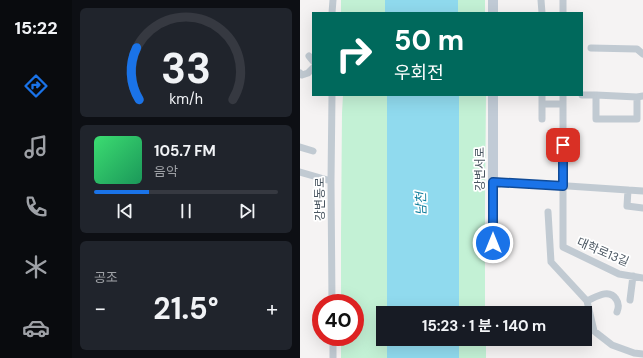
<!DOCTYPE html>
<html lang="ko">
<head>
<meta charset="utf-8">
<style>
	body { margin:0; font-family:"DM Sans","Noto Sans KR",sans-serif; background:#20242c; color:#f1f3f6; height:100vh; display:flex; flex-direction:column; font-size:15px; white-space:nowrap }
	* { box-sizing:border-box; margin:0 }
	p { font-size:13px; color:#9ea1a6 }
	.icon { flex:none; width:22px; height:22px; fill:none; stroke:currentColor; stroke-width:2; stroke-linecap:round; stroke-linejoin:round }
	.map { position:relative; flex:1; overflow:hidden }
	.side { display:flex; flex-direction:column; gap:8px; padding:8px; background:#0d0f14; width:228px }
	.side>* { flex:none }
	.hud { position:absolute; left:12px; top:12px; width:271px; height:84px; border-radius:0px; box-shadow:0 4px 16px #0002; background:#00695c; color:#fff; overflow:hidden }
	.speed { position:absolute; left:12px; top:294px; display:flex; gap:8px; font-size:20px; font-weight:700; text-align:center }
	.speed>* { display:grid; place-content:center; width:52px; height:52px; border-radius:50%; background:#171b24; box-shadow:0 4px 16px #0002; line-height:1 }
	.speed .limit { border:6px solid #d22; background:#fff; color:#111 }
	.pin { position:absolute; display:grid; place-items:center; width:34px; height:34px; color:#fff; margin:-17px; border-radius:8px; box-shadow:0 2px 6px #0006 }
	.me { position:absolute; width:44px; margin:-22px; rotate:0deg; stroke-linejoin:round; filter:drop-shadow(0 0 3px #0008) }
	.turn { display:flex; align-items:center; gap:14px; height:84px; padding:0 16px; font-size:18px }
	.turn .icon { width:52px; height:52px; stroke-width:2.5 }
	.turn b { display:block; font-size:28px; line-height:34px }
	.big { font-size:30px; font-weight:700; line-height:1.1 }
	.side .tile { flex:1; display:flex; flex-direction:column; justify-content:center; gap:6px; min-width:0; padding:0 14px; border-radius:6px; background:#20242c }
	.side .dial { align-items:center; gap:0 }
	.dial svg { height:104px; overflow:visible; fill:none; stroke:#363941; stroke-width:7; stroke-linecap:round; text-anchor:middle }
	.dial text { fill:#f1f3f6; stroke:none }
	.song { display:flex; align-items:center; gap:12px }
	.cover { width:48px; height:48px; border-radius:6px; background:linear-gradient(135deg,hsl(140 70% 55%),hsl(150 70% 35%)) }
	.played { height:4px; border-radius:2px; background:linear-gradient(90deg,#1a73e8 30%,#363941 30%) }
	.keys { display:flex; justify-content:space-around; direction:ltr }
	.heat { display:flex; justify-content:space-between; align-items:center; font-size:22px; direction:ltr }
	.trip { position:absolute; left:76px; top:306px; width:216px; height:40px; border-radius:0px; background:#171b24; box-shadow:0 4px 16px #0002; font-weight:700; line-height:40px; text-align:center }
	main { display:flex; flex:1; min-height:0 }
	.tabs { display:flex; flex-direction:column; width:72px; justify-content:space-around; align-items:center; background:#090b0e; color:#9ea1a6 }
	.tabs .icon { width:28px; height:28px }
	.tabs .selected { color:#1a73e8 }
	.tabs b { font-size:18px; color:#f1f3f6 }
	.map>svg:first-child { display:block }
	.green { fill:#c3f1d5 }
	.water { fill:#90daee }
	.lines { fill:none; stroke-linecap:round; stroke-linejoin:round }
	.street { stroke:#c1cad2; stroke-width:7 }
	.secondary { stroke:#c1cbd6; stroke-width:10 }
	.route-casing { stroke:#114b97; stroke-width:10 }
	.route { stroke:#1a73e8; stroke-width:7 }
	.labels { text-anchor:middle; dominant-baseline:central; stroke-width:3.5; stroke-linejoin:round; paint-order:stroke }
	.street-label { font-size:12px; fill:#4a5661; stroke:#fff }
	.water-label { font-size:13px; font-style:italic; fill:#0c7c9b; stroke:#fff }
</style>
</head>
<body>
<main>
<nav class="tabs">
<b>15:22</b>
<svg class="icon selected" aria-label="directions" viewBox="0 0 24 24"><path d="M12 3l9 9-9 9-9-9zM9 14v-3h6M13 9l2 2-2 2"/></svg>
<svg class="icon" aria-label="music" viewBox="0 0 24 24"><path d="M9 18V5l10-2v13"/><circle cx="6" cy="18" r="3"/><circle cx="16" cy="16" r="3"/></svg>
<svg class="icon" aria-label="phone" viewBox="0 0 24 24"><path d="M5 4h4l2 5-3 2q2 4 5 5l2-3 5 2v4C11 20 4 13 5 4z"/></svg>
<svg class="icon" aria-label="climate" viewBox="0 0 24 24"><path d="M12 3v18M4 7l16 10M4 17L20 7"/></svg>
<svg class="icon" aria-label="car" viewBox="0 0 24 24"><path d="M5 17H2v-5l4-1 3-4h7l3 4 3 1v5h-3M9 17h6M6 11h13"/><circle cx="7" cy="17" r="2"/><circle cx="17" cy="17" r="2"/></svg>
</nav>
<section class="side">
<div class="tile dial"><svg viewBox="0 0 100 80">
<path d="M14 69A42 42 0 1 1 86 69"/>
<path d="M14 69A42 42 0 0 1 12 29" stroke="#1a73e8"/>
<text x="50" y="56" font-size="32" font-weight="700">33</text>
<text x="50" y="72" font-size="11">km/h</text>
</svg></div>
<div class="tile">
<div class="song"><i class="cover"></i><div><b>105.7 FM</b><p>음악</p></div></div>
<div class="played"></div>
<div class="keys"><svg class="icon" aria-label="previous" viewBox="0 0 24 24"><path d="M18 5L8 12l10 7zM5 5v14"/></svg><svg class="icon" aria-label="pause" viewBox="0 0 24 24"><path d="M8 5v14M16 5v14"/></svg><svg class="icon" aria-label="next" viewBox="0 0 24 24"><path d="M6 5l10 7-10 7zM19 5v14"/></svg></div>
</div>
<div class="tile"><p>공조</p>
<div class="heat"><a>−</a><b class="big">21.5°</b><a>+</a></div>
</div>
</section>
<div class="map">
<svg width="343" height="358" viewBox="0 0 343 358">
	<rect width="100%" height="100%" fill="#f5f3f3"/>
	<path class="green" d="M41,0h44v13h-44z
		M158,0h27v13h-27z
		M43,95h44v218h-4v26h4v19h-46v-21h14v-34h-14v-70l1,-120z
		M159,95h27l-1,105v113h-26z
		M159,339h27v19h-27z"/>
	<path class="water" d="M85,0h73v13h-73z
		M87,95h72v218h-72z
		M87,339h72v19h-72z"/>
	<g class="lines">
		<path class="street" d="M241,0l1,13
			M32,13l1,-13
			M263,13v-13
			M291,48l46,1 6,5
			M9,56l4,5
			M0,73l2,2 6,-2 5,-5
			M32,95l-1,86 1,122
			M242,95v9h21
			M263,95v152l56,27 24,4
			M282,95h14
			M337,97v22h-41v-24l41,2 6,-1
			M242,104v15
			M0,147l13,4
			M0,172l31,9
			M193,181l150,10
			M328,190l-1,16 16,2
			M248,212l3,50 36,39 7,30 18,14 22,8 9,1
			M330,300l3,-24
			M287,301c9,-4 22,-13 29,-2 3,4 3,8 1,13
			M33,337v21"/>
		<path class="secondary" d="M193,13v-13
			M193,243v-148"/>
	</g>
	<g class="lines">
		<defs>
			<path id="route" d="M193,243v-61l70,4v-41"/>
		</defs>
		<use href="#route" class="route-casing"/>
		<use href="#route" class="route"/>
	</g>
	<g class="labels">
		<g class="street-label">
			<text transform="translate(180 169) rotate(-90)">강변서로</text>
			<text transform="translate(20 199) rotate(-90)">강변동로</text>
			<text transform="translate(303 252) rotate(23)">대학로13길</text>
		</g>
		<g class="water-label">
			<text transform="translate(121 204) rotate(-91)">남천</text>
		</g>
	</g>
</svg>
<div class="speed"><div class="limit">40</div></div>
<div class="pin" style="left:263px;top:145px;background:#d93025"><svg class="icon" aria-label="arrive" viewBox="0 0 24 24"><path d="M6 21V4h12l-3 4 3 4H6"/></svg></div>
<svg class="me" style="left:193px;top:243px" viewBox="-20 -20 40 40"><circle r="17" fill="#1a73e8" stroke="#fff" stroke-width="3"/><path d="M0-11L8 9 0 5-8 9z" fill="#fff"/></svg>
<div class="trip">15:23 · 1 분 · 140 m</div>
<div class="hud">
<div class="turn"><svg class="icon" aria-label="right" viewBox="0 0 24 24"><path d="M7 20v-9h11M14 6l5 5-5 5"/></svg><div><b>50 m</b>우회전</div></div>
</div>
</div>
</main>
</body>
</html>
